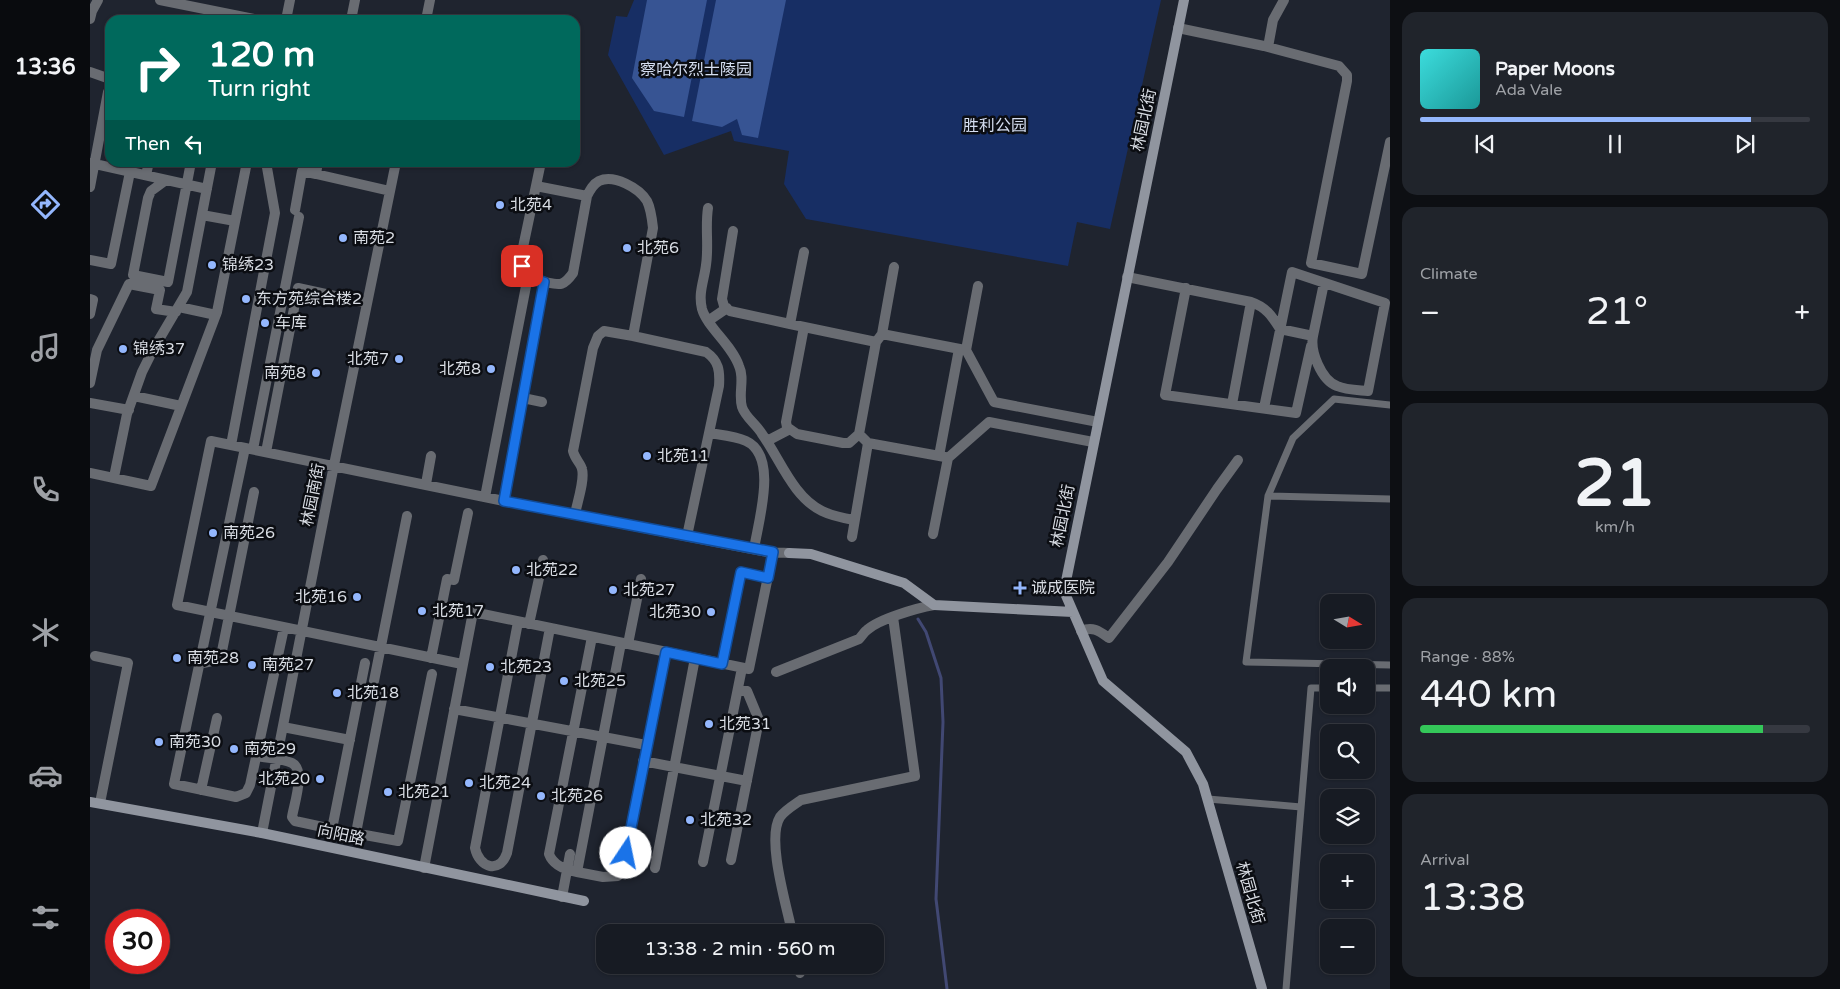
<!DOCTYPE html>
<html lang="en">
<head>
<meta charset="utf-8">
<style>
	body { margin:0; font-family:"Varela Round","Noto Sans SC",sans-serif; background:#20242b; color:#f1f3f6; height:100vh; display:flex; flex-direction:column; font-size:19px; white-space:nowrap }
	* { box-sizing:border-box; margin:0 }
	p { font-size:16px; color:#9ea1a6 }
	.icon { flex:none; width:28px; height:28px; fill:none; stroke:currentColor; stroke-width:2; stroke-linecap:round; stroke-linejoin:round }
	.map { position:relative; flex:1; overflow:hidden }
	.sheet { display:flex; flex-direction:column; gap:12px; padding:12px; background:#0d0f13; width:450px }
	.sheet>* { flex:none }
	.guide { position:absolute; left:15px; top:15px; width:475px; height:152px; border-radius:15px; box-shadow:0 1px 4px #0004,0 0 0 1px #363941; background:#00695c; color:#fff; overflow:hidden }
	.needle { width:32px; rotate:101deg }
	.tools { position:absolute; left:1230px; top:594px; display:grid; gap:10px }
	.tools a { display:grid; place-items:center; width:55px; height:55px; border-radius:10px; background:#171b23; box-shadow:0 1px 4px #0004,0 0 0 1px #363941; font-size:25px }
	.speed { position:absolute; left:15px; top:909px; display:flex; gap:10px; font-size:25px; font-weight:700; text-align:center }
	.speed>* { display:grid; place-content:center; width:65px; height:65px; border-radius:50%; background:#171b23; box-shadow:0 1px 4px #0004,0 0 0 1px #363941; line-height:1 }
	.speed .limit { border:8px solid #d22; background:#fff; color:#111 }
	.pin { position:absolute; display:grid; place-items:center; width:42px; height:42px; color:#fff; margin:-21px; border-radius:10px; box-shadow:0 2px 8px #0006 }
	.me { position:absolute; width:55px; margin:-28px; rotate:11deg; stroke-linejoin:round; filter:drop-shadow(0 0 4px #0008) }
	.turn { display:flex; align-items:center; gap:18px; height:105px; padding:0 20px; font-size:22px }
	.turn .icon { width:65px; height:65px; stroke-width:2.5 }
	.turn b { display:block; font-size:35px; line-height:42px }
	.then { display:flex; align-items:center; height:48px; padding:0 20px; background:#0003; gap:10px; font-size:19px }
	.big { font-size:38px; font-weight:600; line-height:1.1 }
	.sheet .card { flex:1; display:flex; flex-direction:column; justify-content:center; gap:8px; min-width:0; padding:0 18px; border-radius:15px; background:#20242b }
	.sheet .dial { align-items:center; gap:0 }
	.dial b { font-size:65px; line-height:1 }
	.song { display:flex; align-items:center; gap:15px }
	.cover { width:60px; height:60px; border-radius:8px; background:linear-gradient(135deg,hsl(180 70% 55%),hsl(180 70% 35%)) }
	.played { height:5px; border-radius:2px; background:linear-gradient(90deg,#94b7fd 85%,#363941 85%) }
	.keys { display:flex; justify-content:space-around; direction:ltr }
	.heat { display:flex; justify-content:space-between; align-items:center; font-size:28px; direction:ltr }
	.charge { height:8px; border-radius:4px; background:linear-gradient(90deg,#34c759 88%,#363941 0) }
	.trip { position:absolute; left:506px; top:924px; width:288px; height:50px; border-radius:15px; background:#171b23; box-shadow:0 1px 4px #0004,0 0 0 1px #363941; font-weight:600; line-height:50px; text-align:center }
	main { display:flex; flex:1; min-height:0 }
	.tabs { display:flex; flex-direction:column; width:90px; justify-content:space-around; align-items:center; background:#090b0e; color:#9ea1a6 }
	.tabs .icon { width:35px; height:35px }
	.tabs .on { color:#94b7fd }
	.tabs b { font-size:22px; color:#f1f3f6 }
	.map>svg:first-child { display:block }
	.green { fill:#172e64 }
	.forest { fill:#375493 }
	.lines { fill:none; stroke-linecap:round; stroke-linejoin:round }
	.stream { stroke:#414873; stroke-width:3 }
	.lane { stroke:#696c72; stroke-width:7 }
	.street { stroke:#696c72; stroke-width:10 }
	.secondary { stroke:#90959f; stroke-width:10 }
	.route-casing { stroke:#114b97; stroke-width:12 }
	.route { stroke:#1a73e8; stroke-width:9 }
	.poi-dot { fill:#94b7fd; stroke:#0b0d12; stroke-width:2 }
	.labels { text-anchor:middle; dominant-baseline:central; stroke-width:5; stroke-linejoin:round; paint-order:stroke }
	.park-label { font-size:16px; fill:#d5def1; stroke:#0b0d12 }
	.street-label { font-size:16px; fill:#d9dde4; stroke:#0b0d12 }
	.poi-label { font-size:16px; fill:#d9dde4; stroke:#0b0d12; text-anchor:start }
</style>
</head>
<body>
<main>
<nav class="tabs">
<b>13:36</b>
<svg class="icon on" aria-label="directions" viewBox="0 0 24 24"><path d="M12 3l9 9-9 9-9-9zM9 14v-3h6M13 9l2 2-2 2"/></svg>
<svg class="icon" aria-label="music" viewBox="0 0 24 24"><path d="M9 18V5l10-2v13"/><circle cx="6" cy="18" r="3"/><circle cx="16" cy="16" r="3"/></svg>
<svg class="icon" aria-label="phone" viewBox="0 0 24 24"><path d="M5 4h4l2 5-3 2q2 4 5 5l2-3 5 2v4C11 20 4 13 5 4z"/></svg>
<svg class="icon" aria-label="climate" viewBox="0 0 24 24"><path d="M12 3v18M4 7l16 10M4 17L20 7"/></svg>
<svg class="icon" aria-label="car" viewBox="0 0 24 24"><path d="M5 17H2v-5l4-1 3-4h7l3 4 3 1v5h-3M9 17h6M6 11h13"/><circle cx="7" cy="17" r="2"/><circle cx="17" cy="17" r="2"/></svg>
<svg class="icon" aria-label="filters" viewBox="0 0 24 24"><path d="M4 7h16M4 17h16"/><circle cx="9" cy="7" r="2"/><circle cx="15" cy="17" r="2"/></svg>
</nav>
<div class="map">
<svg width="1300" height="989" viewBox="0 0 1300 989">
	<rect width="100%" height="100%" fill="#1f242f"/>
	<path class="green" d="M544,0h527l-51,229 -33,-7 -9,44 -262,-47 -22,-35 5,-33 -55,-10 -3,-10 -67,24 -56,-100 8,-39 11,1z"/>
	<path class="forest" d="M557,0h60l-23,117 -30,-6 -22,-33z
		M626,0h70l-28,138 -16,-3 -5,-16 -15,8 -30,-6z"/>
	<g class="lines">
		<path class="stream" d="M828,619l8,13 15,46 2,44 -7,177 11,90"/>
		<path class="lane" d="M1300,405l-56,-6 -41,39 -25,58 -22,166 144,3
			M1178,496l122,3
			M1276,688h24
			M1118,799l93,8
			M1196,989l25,-301h18"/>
		<path class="street" d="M70,0l99,20
			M0,19l2,-8 6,-11
			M196,20l4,-20
			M261,20l4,-20
			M336,20l4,-20
			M1088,28l86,18 75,20 8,9v6l-36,182 51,11 28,-132
			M1178,47l5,-27 11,-20
			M0,72l20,7
			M228,162l-2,12 74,17
			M0,163l117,26
			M56,175l3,-13
			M76,180l-15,11 -3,7 -15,77 35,7 23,-120
			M446,186l51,10
			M0,187l18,-95
			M618,208c-3,19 1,38 -2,57 -2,16 -8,28 -4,44 5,18 30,36 37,57 6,13 -1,27 3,41 3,10 15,18 20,27 18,25 31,63 60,77 10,5 21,7 32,9
			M205,210l7,-39 14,3
			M112,215l33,6
			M643,231l-11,68 2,7 6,5 60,13
			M714,252l-14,72 86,18
			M0,260l21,4 19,-92
			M1037,277l124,25c15,5 21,14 29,27l33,7c-3,15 8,44 24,50 9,4 21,4 31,5l17,-88 -93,-31 -28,136
			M454,282c16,3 19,5 29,-9l14,-77c3,-6 6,-12 12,-15 15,-7 40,7 48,20 4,8 5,18 6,27l-20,108 73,16c13,9 14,19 13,34l-32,150
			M888,286l-12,64 28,52 104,20
			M1096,288l-21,107 131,18 15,-67
			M0,299l3,1 -3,14
			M89,307l37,8
			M618,321l19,-13
			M714,327l-18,95 1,5 10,7 46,9h6l10,-9
			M792,334l83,16
			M1223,336l11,-53
			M0,383l7,-33 32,-66 31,6 -4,19 20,3
			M44,396l47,10
			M433,398l19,4
			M0,403l39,7
			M1142,404l19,-102
			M619,433c12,2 26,3 37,8 33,15 12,81 8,108
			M677,441l23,-12
			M778,443l77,14
			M141,445l44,-232 -9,-51
			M155,448l-71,336 62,13 10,-4 4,-8 34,-157
			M163,449l46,-232
			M176,452l32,-164 69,15
			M849,456l20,-107
			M0,473l61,13 66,-174 30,-150
			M24,477l13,-63 15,-42 12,-24 33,-56 25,-130
			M336,484l5,-28
			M395,497l43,-221
			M414,501l40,-219c-21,-5 -23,-9 -22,-30l19,-90
			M485,514c2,-11 10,-34 7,-45 -1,-5 -7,-10 -9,-18l20,-103 5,-12 6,-5 29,5
			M843,534l15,-76 41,-36 104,20
			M762,537l16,-94 -9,-9 17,-92 6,-8 12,-67
			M428,622l-43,226c4,19 24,27 32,5l43,-225
			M439,624l14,-64
			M991,631c12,-5 18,0 28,7l59,-76 49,-73 21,-29
			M502,637l-43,217c4,11 17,16 28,18l44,-229
			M538,644l13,-65
			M5,656l33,7 -28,140
			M341,658l16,-79 7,1 14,-67
			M111,663c10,0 15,-4 21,-12l32,-159
			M372,664l-285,-59 34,-164 293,60 263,51 22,1
			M632,664l19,-92 27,6
			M686,672l83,-33c3,-3 5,-7 8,-9 12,-11 50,-22 67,-25
			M284,681l33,-165
			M364,709l192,36
			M193,727l67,13
			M167,756c9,2 27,3 35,7 14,7 2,41 0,54l3,4 37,8 33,-166
			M553,761l104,20
			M111,790l16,-72
			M242,829l66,12 34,-167
			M172,833l72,-368 62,-303
			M266,833l27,-139
			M641,860l28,-140 -12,-29 -9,-2
			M613,862l39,-194
			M334,868l49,-256 276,57 24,-117
			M565,868l40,-210
			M487,872l26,5 15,-1 4,-5 44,-219
			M472,897l8,-43
			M702,932c-5,-25 -26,-93 -12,-115 5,-7 14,-12 21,-17l114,-24 -22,-159
			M709,965l1,8"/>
		<path class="secondary" d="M1094,0l-120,591 39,90 83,71 17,32 59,205
			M699,553l22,1 93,29 30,22 139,7
			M0,802l172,31 322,68"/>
	</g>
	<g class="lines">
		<defs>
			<path id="route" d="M432,266c4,13 10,13 22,16l-40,219 269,51 -5,26 -27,-6 -19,92 -56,-12 -40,201"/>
		</defs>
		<use href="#route" class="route-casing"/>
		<use href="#route" class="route"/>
	</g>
	<g class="poi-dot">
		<circle cx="410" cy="205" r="5"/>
		<circle cx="253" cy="238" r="5"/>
		<circle cx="537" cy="248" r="5"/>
		<circle cx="122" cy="265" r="5"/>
		<circle cx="156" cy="299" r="5"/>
		<circle cx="175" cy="323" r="5"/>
		<circle cx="33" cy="349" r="5"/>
		<circle cx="309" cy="359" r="5"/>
		<circle cx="401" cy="369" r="5"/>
		<circle cx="226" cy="373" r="5"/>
		<circle cx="557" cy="456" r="5"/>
		<circle cx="123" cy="533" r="5"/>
		<circle cx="426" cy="570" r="5"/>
		<path d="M927.5 580.5h5v5h5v5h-5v5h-5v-5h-5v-5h5z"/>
		<circle cx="523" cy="590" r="5"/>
		<circle cx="267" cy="597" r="5"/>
		<circle cx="332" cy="611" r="5"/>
		<circle cx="621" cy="612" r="5"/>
		<circle cx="87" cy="658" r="5"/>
		<circle cx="162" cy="665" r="5"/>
		<circle cx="400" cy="667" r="5"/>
		<circle cx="474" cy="681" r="5"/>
		<circle cx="247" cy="693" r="5"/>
		<circle cx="619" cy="724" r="5"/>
		<circle cx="69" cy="742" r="5"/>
		<circle cx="144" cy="749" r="5"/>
		<circle cx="230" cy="779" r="5"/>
		<circle cx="379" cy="783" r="5"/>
		<circle cx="298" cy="792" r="5"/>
		<circle cx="451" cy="796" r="5"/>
		<circle cx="600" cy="820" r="5"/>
	</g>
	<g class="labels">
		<g class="park-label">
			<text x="606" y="70">察哈尔烈士陵园</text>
			<text x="905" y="126">胜利公园</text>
		</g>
		<g class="street-label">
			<text transform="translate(1054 120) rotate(-78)">林园北街</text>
			<text transform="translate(223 495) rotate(-79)">林园南街</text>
			<text transform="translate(973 516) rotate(-79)">林园北街</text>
			<text transform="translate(251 835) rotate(12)">向阳路</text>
			<text transform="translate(1160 893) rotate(74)">林园北街</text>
		</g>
		<g class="poi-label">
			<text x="420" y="205">北苑4</text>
			<text x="263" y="238">南苑2</text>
			<text x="547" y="248">北苑6</text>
			<text x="132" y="265">锦绣23</text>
			<text x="166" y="299">东方苑综合楼2</text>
			<text x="185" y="323">车库</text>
			<text x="43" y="349">锦绣37</text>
			<text x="299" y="359" text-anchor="end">北苑7</text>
			<text x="391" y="369" text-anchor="end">北苑8</text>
			<text x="216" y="373" text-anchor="end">南苑8</text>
			<text x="567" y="456">北苑11</text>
			<text x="133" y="533">南苑26</text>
			<text x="436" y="570">北苑22</text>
			<text x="941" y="588">诚成医院</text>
			<text x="533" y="590">北苑27</text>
			<text x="257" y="597" text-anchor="end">北苑16</text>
			<text x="342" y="611">北苑17</text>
			<text x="611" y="612" text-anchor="end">北苑30</text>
			<text x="97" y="658">南苑28</text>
			<text x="172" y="665">南苑27</text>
			<text x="410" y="667">北苑23</text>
			<text x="484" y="681">北苑25</text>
			<text x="257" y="693">北苑18</text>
			<text x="629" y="724">北苑31</text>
			<text x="79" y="742">南苑30</text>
			<text x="154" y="749">南苑29</text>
			<text x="220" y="779" text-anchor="end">北苑20</text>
			<text x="389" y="783">北苑24</text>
			<text x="308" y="792">北苑21</text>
			<text x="461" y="796">北苑26</text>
			<text x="610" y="820">北苑32</text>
		</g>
	</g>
</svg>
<div class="tools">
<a><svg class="needle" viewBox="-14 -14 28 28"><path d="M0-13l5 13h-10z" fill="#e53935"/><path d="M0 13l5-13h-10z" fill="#9ea1a6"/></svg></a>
<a><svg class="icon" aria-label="sound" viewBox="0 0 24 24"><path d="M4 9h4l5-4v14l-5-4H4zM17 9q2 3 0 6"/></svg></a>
<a><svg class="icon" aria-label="search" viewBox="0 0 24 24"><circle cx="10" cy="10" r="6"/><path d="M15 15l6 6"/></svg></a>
<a><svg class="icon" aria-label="layers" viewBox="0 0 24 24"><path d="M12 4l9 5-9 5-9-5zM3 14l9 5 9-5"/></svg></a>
<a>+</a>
<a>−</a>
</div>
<div class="speed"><div class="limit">30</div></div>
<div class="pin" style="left:432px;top:266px;background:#d93025"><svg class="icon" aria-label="arrive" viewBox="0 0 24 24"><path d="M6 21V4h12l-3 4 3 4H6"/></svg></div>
<svg class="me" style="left:536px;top:853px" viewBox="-20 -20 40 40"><circle r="19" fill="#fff"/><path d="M0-13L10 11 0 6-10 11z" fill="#1a73e8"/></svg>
<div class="trip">13:38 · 2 min · 560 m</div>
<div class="guide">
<div class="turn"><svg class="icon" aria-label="right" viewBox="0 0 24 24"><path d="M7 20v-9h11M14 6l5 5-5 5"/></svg><div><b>120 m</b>Turn right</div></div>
<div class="then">Then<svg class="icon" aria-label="left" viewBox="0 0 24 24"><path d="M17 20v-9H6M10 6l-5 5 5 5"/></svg></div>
</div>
</div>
<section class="sheet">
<div class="card">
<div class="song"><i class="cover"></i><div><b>Paper Moons</b><p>Ada Vale</p></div></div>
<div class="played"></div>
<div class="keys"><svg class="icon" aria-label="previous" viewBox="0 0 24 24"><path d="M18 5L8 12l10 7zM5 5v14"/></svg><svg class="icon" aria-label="pause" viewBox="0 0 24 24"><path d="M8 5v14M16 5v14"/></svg><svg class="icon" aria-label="next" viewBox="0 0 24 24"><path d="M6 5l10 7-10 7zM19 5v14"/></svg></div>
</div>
<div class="card"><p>Climate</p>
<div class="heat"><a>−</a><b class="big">21°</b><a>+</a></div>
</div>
<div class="card dial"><b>21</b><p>km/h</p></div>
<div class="card"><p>Range · 88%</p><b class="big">440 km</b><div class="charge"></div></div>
<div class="card"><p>Arrival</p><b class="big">13:38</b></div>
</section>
</main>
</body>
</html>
